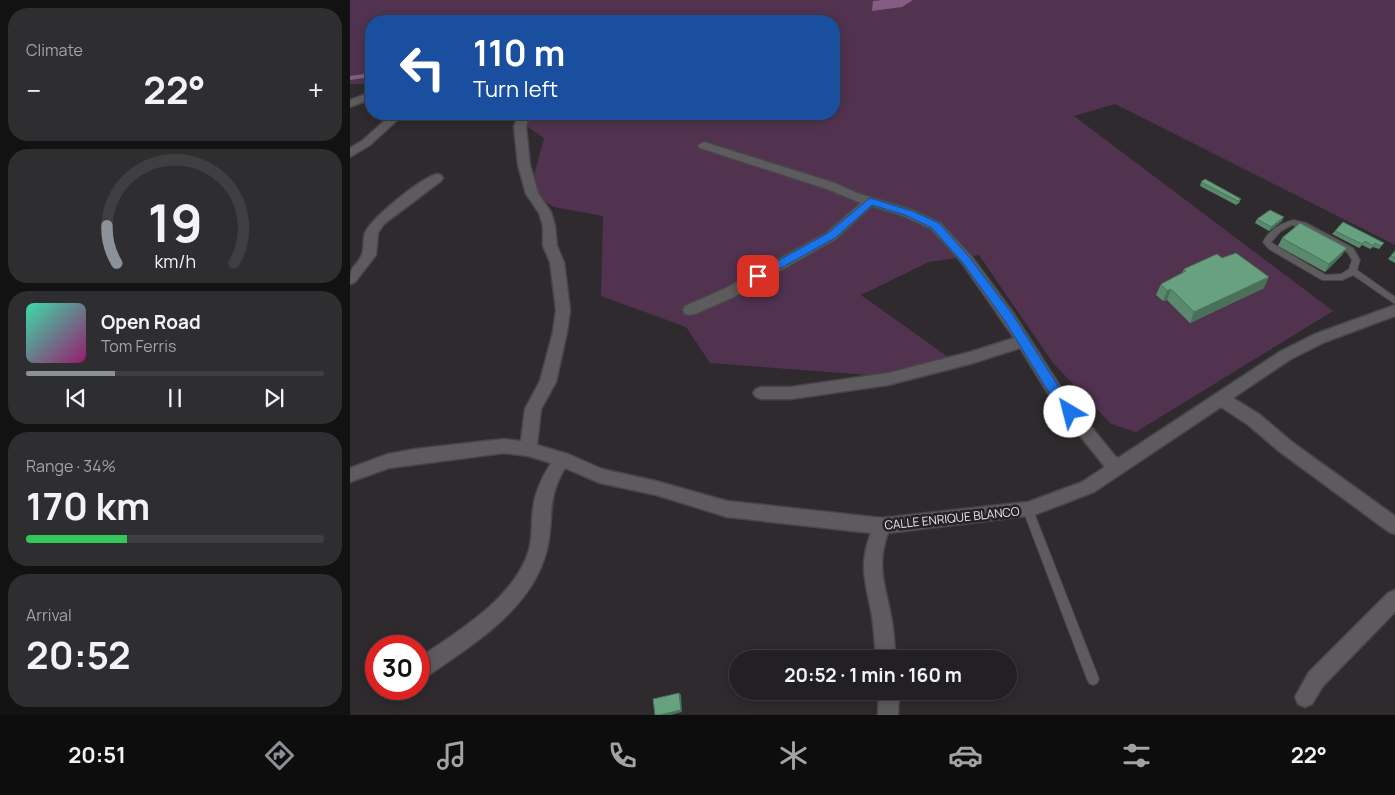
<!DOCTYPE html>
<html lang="en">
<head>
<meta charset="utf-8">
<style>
	body { margin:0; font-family:Manrope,sans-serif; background:#2e2d2f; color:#f1f3f6; height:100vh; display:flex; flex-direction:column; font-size:19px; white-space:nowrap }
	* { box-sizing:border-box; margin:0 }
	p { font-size:16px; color:#a2a3a5 }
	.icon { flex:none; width:28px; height:28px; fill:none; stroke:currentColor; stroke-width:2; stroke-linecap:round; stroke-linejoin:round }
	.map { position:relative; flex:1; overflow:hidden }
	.drawer { display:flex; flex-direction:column; gap:8px; padding:8px; background:#131213; width:350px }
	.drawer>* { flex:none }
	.guide { position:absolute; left:15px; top:15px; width:475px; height:105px; border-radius:20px; box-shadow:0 2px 12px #0003,0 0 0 1px #3f3e40; background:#1a4fa0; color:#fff; overflow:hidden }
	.speed { position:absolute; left:15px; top:635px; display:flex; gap:10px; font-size:25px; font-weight:700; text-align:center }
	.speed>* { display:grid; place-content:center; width:65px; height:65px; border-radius:50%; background:#222022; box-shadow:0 2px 12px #0003,0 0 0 1px #3f3e40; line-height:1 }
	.speed .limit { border:8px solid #d22; background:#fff; color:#111 }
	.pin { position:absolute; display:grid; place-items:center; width:42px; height:42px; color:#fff; margin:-21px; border-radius:10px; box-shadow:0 2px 8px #0006 }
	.me { position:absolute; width:55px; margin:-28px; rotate:323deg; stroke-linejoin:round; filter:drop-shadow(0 0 4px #0008) }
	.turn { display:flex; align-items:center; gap:18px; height:105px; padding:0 25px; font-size:22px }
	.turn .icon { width:65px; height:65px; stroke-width:2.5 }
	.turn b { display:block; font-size:35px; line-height:42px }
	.big { font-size:38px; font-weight:700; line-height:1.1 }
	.drawer .widget { flex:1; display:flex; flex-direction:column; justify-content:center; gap:8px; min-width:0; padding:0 18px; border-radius:20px; background:#2e2d2f }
	.drawer .dial { align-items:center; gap:0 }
	.dial svg { height:130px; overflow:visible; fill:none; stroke:#3f3e40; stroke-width:7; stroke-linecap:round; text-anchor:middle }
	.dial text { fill:#f1f3f6; stroke:none }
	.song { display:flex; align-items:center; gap:15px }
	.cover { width:60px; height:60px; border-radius:8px; background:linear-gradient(135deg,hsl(160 70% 55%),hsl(320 70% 35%)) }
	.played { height:5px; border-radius:2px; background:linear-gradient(90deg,#8c9099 30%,#3f3e40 30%) }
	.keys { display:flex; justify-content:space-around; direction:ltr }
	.heat { display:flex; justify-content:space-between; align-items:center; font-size:28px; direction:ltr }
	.charge { height:8px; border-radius:4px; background:linear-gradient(90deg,#34c759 34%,#3f3e40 0) }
	.trip { position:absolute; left:379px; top:650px; width:288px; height:50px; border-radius:25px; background:#222022; box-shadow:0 2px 12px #0003,0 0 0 1px #3f3e40; font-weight:700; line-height:50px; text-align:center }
	.menu { display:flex; height:80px; justify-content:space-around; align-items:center; background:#0e0d0e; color:#a2a3a5 }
	.menu .icon { width:35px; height:35px }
	.menu .on { color:#8c9099 }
	.menu b { font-size:22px; color:#f1f3f6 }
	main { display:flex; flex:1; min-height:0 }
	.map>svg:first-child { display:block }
	.green { fill:#513350 }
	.water { fill:#855c84 }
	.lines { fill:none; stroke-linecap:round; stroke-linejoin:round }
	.stream { fill:#855c84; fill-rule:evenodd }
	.lane-casing { stroke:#484548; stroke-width:2 }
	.street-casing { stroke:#484548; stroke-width:3 }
	.lane { fill:#5d5b5d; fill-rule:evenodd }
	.street { fill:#5d5b5d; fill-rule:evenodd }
	.wall { fill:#598a6d }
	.shaded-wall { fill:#497159 }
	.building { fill:#68a17f; stroke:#497159 }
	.route { fill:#1a73e8; stroke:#114b97 }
	.labels { text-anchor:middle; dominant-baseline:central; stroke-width:5; stroke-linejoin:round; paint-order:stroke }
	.street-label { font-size:12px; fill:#ebe8eb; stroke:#252124 }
</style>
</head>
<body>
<main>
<section class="drawer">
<div class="widget"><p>Climate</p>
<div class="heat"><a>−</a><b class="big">22°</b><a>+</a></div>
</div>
<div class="widget dial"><svg viewBox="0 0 100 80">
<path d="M14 69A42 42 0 1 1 86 69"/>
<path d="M14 69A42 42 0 0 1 8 46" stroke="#8c9099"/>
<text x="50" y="56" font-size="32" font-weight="700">19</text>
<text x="50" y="72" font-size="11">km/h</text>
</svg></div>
<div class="widget">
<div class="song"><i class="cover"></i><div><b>Open Road</b><p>Tom Ferris</p></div></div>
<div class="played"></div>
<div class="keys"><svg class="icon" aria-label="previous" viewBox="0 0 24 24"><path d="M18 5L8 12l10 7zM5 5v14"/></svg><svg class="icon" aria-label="pause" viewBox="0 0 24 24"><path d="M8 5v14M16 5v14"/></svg><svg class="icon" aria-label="next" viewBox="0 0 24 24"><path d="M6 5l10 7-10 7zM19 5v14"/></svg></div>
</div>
<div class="widget"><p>Range · 34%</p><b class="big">170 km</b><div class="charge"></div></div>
<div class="widget"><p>Arrival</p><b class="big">20:52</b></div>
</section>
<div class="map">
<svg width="1045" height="715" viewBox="0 0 1045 715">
	<rect width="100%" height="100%" fill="#2e2a2e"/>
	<path class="green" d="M0,0h1045v245l-280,-141 -41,12 259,195 -197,121 -25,-8 -58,-61 -74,-108 -50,7 -68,33 97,69 -63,13 -185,-14 -24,-36 -85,-31 2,-80 -49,-9 -25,-14 15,-55 -29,-20h-66l-3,-4h388v-93h-463v63h-21z"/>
	<path class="water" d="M532,0h31l-11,7 -30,4 1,-10z"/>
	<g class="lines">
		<path class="stream" d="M21,73v4l-21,3v-4z"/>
		<defs>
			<path id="lane" d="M944,220l12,3 47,25 7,12 -3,10 38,27v7l-42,-29 -11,5h-20l-53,-31 -6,-7c6,-12 18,-19 31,-22zM942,225l8,2 47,25 5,8 -3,9 -8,5 -15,1 -51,-30 -4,-3 10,-11z
				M678,505l4,2 1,3 66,169 -2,4 -4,2 -4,-2 -2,-4 -64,-169 1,-3z"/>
			<path id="street" d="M21,92v7l-21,8v-7z
				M42,114h12l-34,31 -20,12v-9l12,-7z
				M168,114h11l-3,13 4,38 8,28 13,19 4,14 2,20 7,16 6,48 -3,22 -11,50 -15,27 -4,36 31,9 34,15 54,12 71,20 155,17 146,-16 54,-20 23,-15 -50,-62 -35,-57 -50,16 -82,21 -97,14h-30l-5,-2 -3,-4 3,-4 5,-2h30l97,-14 82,-21 44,-14 -52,-75 -31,-34 -28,-13 -31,-10 -36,33 -102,58 -39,17 -5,1 -5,-1 -2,-4 2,-4 39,-17 102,-56 35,-30 -34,-14 -127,-41 -2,-2 2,-2 4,-2 131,41 22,10 56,17 28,13 31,34 42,57 53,83 48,59 3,2 163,-107 34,-17 80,-29v11l-70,26 -34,17 -58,39 26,16 33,28 103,74v18l-6,-2 -109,-80 -33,-28 -26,-17 -127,85 -60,23 -146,18c-12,33 -3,51 3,83 3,14 3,29 5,43h-20c-1,-14 -2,-29 -4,-43 -6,-33 -14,-50 -1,-83l-144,-16 -71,-22 -56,-12 -35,-15c-20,34 -10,48 -18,81 -14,60 -74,95 -121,128l-7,3v-22c38,-26 96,-60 110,-108 4,-13 2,-28 4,-41 2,-17 9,-32 18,-46l-23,-7 -24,-3 -115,15 -39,14v-14l38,-14 27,-5 89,-10 17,2 4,-32 15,-28 13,-49 3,-22 -6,-48 -7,-16v-20l-4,-13 -13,-19 -8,-29 -4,-38z
				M87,174l4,1 2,3 -2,3 -57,43 -6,9 -2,22 -21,27 -5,2c0,-23 7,-15 12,-30 3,-8 0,-16 4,-23 8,-15 55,-53 71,-57z
				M1045,590v22l-72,74 -11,18 -7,3 -7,-3 -3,-7 14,-25 79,-79z
				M529,691h20l-1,24h-20z"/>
		</defs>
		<use href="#lane" class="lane-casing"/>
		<use href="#street" class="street-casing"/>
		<use href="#lane" class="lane"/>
		<use href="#street" class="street"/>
	</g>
	<path class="wall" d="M851,182l40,17 -2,4 -3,2 -36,-19z
		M907,219l25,2 -13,10 -14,-8z
		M985,231l49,12 -5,6 -6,-2 -3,2 -8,-4 -3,3 -27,-14z
		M932,238l60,17 -17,17 -47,-26z
		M1045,251v12l-7,-4z
		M834,269l80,19 -74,35 -23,-23 -4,1 -7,-6 5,-11 21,-11z"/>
	<path class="shaded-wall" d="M934,217l-2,4 -13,10 2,-4z
		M997,248l-5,7 -17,17 4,-8z
		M919,277l-5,11 -74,35 4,-11z
		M821,289l-4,11 -4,1 4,-10z
		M329,693l2,2 1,17 -11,3h-11z"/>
	<path class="building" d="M855,179l36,20 -3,2 -37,-19z
		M920,210l14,7 -13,10 -14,-8z
		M993,222l41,21 -3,3 -6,-3 -2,3 -8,-5 -3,3 -27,-13z
		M950,223l47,25 -18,16 -47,-26z
		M1045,251v7l-4,-2z
		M886,253l33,24 -75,35 -23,-23 -4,2 -6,-7 25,-13 -2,-2 33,-15 5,4z
		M329,693l2,17 -21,5h-5l-2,-16z"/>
	<path class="route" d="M520,198l42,13 27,12 31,35 43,57 52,82 11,15 -1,4h-9l-10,-12 -51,-83 -42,-58 -31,-35 -27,-13 -33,-10 -37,33 -74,41h-7l-2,-3 2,-2 74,-41z"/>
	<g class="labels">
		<g class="street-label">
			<text transform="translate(602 518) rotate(-6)">CALLE ENRIQUE BLANCO</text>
		</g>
	</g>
</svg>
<div class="speed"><div class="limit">30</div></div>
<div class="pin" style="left:408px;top:276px;background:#d93025"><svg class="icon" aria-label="arrive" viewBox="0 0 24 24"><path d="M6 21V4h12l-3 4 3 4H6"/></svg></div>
<svg class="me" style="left:720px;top:412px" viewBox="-20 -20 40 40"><circle r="19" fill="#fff"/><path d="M0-13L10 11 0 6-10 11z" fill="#1a73e8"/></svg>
<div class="trip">20:52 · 1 min · 160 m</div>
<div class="guide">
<div class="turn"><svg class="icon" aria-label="left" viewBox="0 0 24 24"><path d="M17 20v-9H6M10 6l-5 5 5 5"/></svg><div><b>110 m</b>Turn left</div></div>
</div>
</div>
</main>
<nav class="menu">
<b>20:51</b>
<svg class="icon on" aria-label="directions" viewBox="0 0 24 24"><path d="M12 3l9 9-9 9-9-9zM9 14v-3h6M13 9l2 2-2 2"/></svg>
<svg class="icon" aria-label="music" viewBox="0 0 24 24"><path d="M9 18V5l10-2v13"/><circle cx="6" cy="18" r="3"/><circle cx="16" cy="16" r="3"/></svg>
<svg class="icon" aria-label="phone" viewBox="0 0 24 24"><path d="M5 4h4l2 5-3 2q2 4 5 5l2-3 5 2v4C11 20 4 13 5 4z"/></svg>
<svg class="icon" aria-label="climate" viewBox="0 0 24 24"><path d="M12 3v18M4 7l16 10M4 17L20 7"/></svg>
<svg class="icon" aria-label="car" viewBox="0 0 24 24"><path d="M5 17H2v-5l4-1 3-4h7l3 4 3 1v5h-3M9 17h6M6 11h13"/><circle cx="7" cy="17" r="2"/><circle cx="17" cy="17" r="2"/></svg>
<svg class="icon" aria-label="filters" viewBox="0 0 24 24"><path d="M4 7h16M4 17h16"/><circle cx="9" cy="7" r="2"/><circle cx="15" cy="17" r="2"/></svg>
<b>22°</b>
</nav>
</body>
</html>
